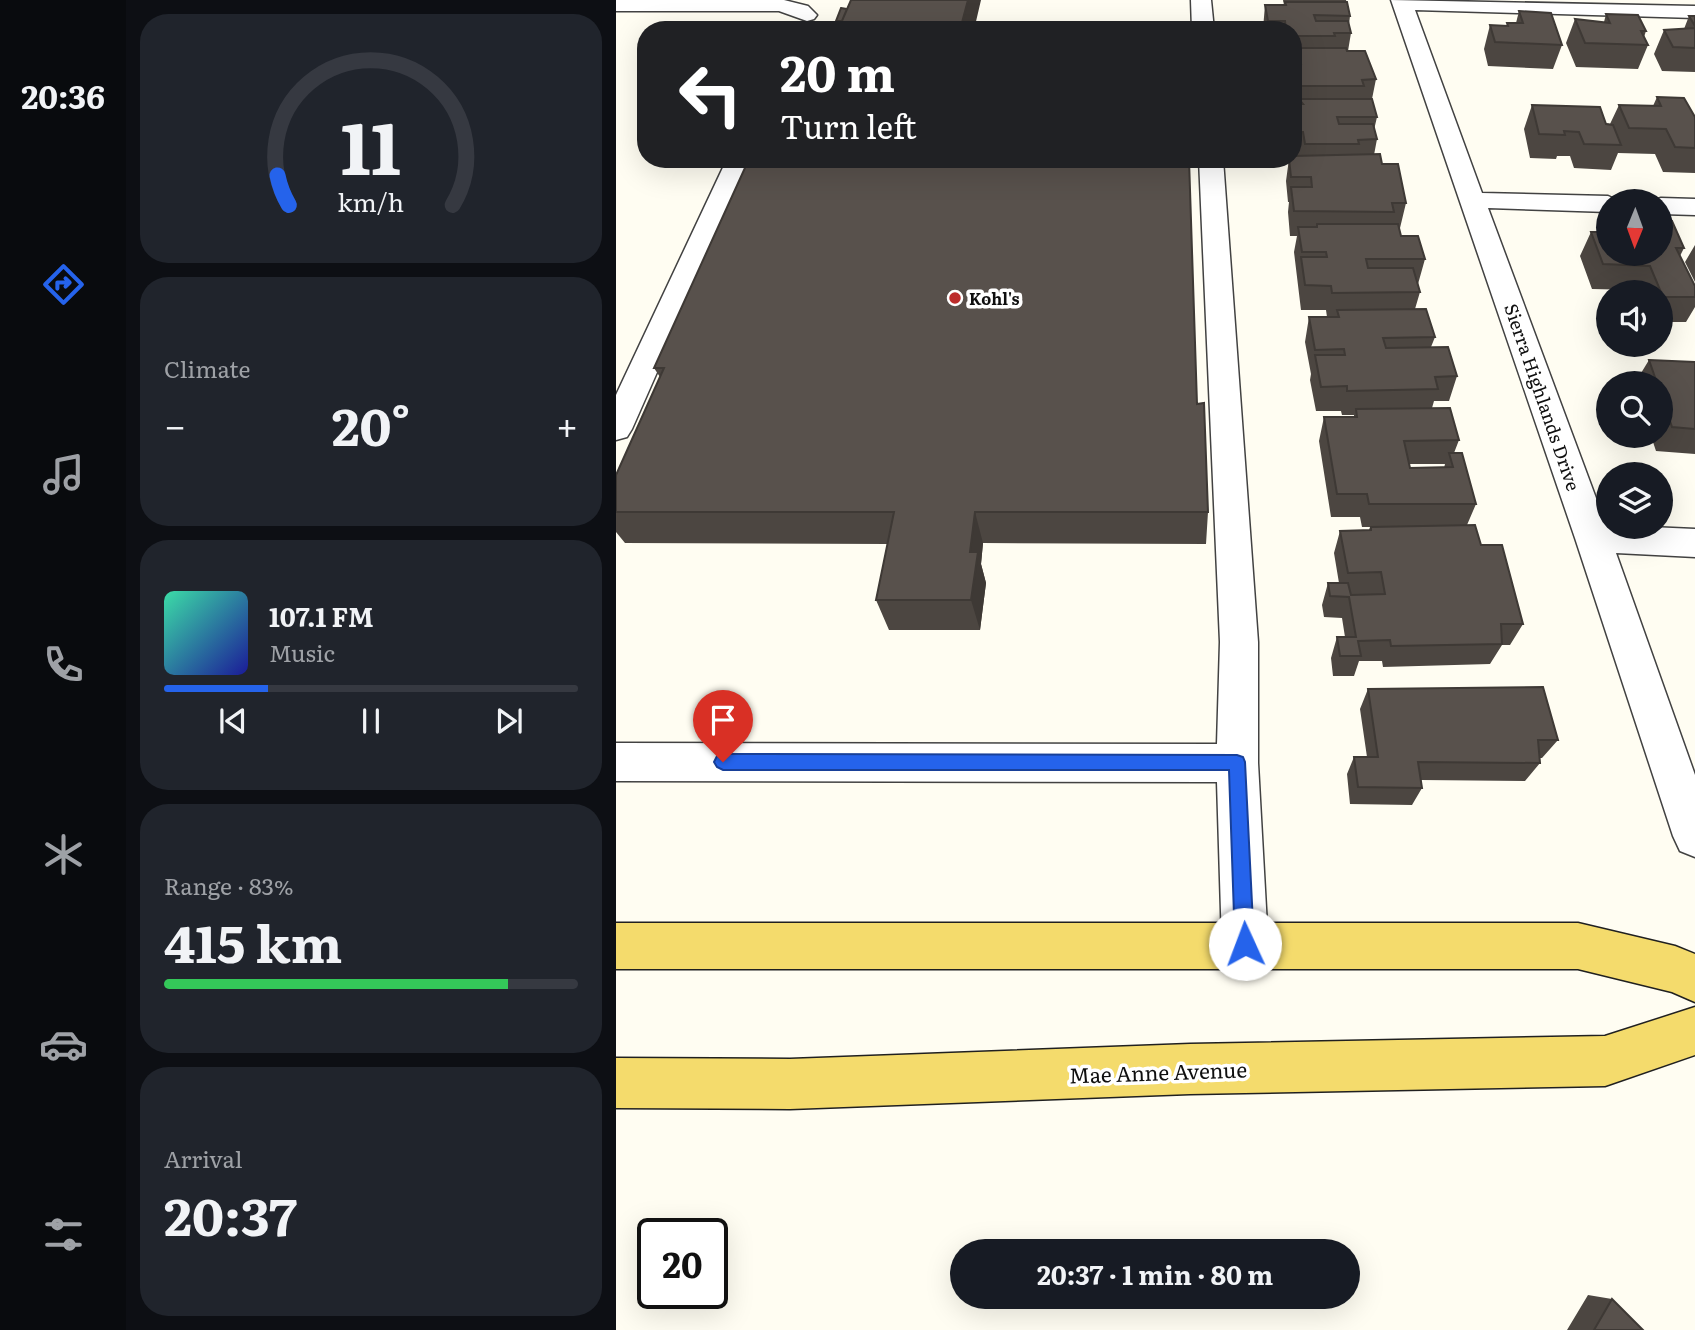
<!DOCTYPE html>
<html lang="en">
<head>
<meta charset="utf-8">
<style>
	body { margin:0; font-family:Literata,serif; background:#20242c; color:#f1f3f6; height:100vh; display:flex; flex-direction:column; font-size:26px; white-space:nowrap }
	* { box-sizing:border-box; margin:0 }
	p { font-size:23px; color:#9ea1a6 }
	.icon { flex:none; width:38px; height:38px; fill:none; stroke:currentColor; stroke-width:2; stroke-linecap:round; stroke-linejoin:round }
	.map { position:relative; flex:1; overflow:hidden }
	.details { display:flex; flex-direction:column; gap:14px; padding:14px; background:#0d0f14; width:490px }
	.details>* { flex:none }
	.top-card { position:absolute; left:21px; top:21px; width:665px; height:147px; border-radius:28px; box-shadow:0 7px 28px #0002; background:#202124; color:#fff; overflow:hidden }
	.needle { width:46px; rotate:181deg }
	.buttons { position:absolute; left:980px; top:189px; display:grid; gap:14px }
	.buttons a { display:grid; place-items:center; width:77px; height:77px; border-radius:50%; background:#171b24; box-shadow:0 7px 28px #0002; font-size:35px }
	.speed { position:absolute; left:21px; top:1218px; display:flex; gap:14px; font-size:35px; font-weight:700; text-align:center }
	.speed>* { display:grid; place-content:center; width:91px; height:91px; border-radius:50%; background:#171b24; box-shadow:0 7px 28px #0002; line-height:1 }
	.speed .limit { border:4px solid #111; border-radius:10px; background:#fff; color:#111 }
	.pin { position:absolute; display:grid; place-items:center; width:60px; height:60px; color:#fff; margin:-72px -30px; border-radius:50% 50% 50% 0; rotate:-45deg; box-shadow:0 0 7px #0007 }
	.pin .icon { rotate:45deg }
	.me { position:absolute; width:77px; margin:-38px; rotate:358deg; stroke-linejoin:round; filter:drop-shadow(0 0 5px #0008) }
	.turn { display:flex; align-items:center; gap:24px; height:147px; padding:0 28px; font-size:32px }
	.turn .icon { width:91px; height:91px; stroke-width:2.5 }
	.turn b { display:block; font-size:49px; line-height:60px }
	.big { font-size:52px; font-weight:700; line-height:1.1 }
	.details .widget { flex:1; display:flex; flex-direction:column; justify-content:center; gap:10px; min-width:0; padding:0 24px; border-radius:28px; background:#20242c }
	.details .dial { align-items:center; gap:0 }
	.dial svg { height:182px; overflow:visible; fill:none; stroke:#363941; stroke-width:7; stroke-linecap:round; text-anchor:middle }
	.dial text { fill:#f1f3f6; stroke:none }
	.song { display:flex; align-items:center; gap:21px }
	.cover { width:84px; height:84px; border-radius:10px; background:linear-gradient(135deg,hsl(160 70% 55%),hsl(240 70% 35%)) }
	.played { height:7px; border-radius:4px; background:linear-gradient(90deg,#2563eb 25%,#363941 25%) }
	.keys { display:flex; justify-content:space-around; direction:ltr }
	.heat { display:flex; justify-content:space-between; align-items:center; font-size:38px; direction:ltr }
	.charge { height:10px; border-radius:5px; background:linear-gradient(90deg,#34c759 83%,#363941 0) }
	.trip { position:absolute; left:334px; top:1239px; width:410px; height:70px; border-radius:35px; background:#171b24; box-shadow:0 7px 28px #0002; font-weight:700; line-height:70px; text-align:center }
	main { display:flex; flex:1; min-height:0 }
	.tab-bar { display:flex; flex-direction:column; width:126px; justify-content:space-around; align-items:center; background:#090b0e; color:#9ea1a6 }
	.tab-bar .icon { width:49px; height:49px }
	.tab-bar .current { color:#2563eb }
	.tab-bar b { font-size:32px; color:#f1f3f6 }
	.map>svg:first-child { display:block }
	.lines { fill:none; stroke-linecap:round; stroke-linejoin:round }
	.minor-casing { stroke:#424242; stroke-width:3 }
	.major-casing { stroke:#202020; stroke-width:3 }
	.minor { fill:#fff; fill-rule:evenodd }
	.major { fill:#f4db6c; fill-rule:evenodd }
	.wall { fill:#4c4641; fill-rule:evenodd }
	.shaded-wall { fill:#3e3935 }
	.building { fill:#58514c; stroke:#3e3935; stroke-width:2 }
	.route { fill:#2563eb; stroke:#184099; stroke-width:2 }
	.poi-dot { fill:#bc2c2b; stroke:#fff; stroke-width:2.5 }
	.labels { text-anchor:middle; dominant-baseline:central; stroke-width:7; stroke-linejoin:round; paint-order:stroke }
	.far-poi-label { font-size:16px; font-weight:bold; fill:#0f0f0f; stroke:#fff; text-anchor:start }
	.street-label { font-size:18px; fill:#0f0f0f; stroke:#fff }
	.near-street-label { font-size:21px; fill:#0f0f0f; stroke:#fff }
</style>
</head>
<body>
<main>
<nav class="tab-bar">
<b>20:36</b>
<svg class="icon current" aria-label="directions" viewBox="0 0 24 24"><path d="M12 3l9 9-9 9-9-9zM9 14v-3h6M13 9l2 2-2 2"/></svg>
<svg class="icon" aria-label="music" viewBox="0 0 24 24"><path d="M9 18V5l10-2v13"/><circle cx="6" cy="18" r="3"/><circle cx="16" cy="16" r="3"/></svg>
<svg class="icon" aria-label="phone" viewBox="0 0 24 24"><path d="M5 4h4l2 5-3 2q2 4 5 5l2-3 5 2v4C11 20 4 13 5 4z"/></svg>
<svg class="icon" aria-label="climate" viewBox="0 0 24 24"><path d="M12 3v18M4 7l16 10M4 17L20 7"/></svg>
<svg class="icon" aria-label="car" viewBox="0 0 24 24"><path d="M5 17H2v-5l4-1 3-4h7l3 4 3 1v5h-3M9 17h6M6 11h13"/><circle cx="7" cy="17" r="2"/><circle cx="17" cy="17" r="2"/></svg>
<svg class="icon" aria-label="filters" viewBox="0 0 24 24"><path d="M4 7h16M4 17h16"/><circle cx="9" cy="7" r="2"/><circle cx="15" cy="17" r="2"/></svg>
</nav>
<section class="details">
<div class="widget dial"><svg viewBox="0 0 100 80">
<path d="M14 69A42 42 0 1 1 86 69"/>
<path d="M14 69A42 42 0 0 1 9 56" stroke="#2563eb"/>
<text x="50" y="56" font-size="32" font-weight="700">11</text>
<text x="50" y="72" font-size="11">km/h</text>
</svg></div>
<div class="widget"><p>Climate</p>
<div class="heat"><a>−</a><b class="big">20°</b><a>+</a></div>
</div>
<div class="widget">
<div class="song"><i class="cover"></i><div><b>107.1 FM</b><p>Music</p></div></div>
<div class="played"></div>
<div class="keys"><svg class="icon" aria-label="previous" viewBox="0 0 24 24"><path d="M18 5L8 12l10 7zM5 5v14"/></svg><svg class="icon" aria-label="pause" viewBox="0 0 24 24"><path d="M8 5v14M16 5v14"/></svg><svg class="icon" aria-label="next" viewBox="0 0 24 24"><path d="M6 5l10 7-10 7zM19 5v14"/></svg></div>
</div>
<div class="widget"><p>Range · 83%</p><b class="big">415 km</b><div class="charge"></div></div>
<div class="widget"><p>Arrival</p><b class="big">20:37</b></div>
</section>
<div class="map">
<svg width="1079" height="1330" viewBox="0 0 1079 1330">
	<rect width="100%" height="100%" fill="#fffdf2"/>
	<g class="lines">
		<defs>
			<path id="minor" d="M0,0h168l24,6 9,9 -3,4 -7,2 -28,-10h-163z
				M575,0h20l3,30h-22z
				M775,0l304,6v12l-280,-8 67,183 126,3 11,5h-11v11l-120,-4 118,317 89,4v28l-79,-4 79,222v82l-15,-6 -7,-15 -98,-298z
				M111,159h24l-119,270 -5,8 -11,3v-45z
				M583,159h24l35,483v121l10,181 -7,16 -16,7 -16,-7 -7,-16 -5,-162 -601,-1v-38l601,1 3,-102z
				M1045,198l34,1v16l-34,-1v-13h-10z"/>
			<path id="major" d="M0,923h962l97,23 20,8v48l-23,-10 -94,-23h-962z
				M1079,1007v48l-90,31 -415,8 -400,15 -174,-1v-50l174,1 400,-15 415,-8z"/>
		</defs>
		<use href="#minor" class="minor-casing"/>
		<use href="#major" class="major-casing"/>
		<use href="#minor" class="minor"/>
		<use href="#major" class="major"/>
	</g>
	<path class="wall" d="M664,0h66l4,16 -1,8 2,9 -3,18 28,28 -4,20 5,18 -3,13 3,9 -3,16 8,9 24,39 -6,25h-1l2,8 24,23 -7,25 2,8 -5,17 20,28 -4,10 26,29 -8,25h-15l-2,7 27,32 -5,13 22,51 -9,21 14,20 42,79 -13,21h-8l-12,19 -107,3 -1,-6h-23l-5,15h-21l-2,-18 6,-21h8l-3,-19 -18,-1 -2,-12 6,-22h11l-5,-30 6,-22 29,-1 1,-3h-8l-2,-10h-29l-12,-76 5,-24h30v-2h-12l-1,-4h-25l-6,-31 1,-6 -6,-32 4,-25h18l-1,-7h-25l-7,-58 3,-16h-7l-2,-24 1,-10h-1l-2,-21 3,-22h4v-91h1l2,-8h-3v-30l-30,-1 2,-24h19l-1,-5zM793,464h36l-1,4h-34z
		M231,9l-9,21 -2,-9z
		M903,11l43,34 -9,24 -65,-3 -4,-17 6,-24 17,1v-3h9z
		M990,14l40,17 -2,6 4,8 -10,24 -62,-2 -10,-24 9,-24 29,3z
		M1073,16h6v56l-33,-1 -8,-17 10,-24 20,-1z
		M1041,97l38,20v56l-32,-1 -8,-18 -37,-1 -7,17 -37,-2 -4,-12h-13l-1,3 -26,-1 -6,-29 8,-24 78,19 9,-19 34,1z
		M1045,220l23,28 -4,8 15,30v21l-9,15h-25v-30h-23l-1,-2 -45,-1 -12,-33 11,-24 17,22z
		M1079,245v37l-10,-20z
		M1033,360l46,2v92l-39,-3 -5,-15h10v-53h-26z
		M38,368l543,36 11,108 -2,32 -223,-1 -2,21 5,19 -6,47h-91l-13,-30 12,-56 -263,-1 -9,-11v-57l44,-98z
		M752,689l190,51 -16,18h-2v5l-15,18 -104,-1 1,8 -10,17 -62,-1 -3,-30 7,-17h13l-7,-48z
		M972,1295l24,4 31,31h-76z"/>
	<path class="shaded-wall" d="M352,0h13l-7,30h-14z
		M359,512l8,31 -2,21 5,19 -6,47 -9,-30 -1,-48z"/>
	<path class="building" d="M235,0h117l-8,30h-122z
		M669,2h62l3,14 -36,-1 2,6h32l3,12h-17l1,3h-42v-6h-7l-1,-9h-17l-3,-16h21z
		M225,8l6,1 -5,12h-6z
		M903,11l32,2 11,32 -67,-3 -5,-17 18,1 -1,-3h16z
		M990,14l32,1 8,16h-5l7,14 -63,-2 -10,-24 35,4z
		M1073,16h6v10z
		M1079,28v20l-22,-1 -9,-17z
		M682,48h48l1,3h18l11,28 -14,1 2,6h-71v-18h3l-1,-4h6z
		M1041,97l27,1 11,19v31l-20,-1 -9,-18 -37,-1 -10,-23 42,1z
		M683,99h73l5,18h-40l2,7h34l4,15 -19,1 1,4h-54l-2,-12h-10v-28h10z
		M916,105l68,2 6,17 7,1 8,20 -37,-1 -5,-12 -15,-1 1,4 -26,-1z
		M764,154l2,10h16l8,39h-14l2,9 -100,-1 -3,-24h21l-1,-10h-20l-2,-18h4v-3z
		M133,159h440l8,245 7,-1 4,109h-233l-5,40h8l-7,48h-95l18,-88h-278v-37l48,-107h-10z
		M1045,220l11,1 12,27h-8l19,38v11h-32l-13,-31 -47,-2 -12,-32h17v22h53z
		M701,224h81l3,12h17l7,23h-59l2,9h45l7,24 -88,1 -1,-7 -26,-1 -4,-28h26l-1,-5h-24l-4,-25h19z
		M810,309l9,28 -52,1 3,10 62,-1 9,29 -22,1 3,12 -91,2v-5l-26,1 -6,-32h30l-1,-6 -29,1 -6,-33h30l-2,-7z
		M1033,360l46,2v67l-23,-2 -11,-33v-11h-4z
		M834,408l9,32 -55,1 6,27 43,-1 -4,-14h13l14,51h-107l-2,-10h-30l-13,-77h33l-1,-8z
		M859,525l6,20h21l21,79h-22l1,20 -111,2 -1,-6 -32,1 3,15h-21l-3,-19h19l-7,-40 -19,-1 -2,-13h20l3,12 34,-1 -4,-22 -33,1 -8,-42 31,-1v-3z
		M927,687l15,53h-20l2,23 -122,-1 4,26 -64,-1 -4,-30h24l-10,-68z
		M996,1299l31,31h-49z"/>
	<path class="route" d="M107,754l514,1 6,2 2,5 9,182 -2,7 -7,3 -7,-3 -3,-7 -6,-174h-506l-6,-3 -3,-5 3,-6z"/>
	<circle class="poi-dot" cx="339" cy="298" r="7"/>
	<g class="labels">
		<g class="far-poi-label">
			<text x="353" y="298">Kohl's</text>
		</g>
		<g class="street-label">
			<text transform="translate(927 397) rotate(71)">Sierra Highlands Drive</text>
		</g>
		<g class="near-street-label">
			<text transform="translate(542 1071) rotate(-2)">Mae Anne Avenue</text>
		</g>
	</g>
</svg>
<div class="buttons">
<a><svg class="needle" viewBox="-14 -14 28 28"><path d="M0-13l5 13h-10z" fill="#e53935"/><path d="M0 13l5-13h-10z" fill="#9ea1a6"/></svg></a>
<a><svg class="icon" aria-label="sound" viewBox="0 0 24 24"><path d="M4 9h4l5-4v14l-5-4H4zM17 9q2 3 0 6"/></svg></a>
<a><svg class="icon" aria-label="search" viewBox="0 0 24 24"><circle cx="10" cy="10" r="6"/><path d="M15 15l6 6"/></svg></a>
<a><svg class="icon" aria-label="layers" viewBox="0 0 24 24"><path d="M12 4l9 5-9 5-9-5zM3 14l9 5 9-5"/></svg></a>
</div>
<div class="speed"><div class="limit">20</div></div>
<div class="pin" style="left:107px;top:762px;background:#d93025"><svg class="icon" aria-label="arrive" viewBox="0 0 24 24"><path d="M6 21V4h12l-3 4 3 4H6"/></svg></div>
<svg class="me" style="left:629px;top:944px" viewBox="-20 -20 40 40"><circle r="19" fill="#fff"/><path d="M0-13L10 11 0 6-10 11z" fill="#2563eb"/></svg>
<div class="trip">20:37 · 1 min · 80 m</div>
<div class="top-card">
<div class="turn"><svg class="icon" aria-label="left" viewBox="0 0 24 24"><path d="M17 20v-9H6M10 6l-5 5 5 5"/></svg><div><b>20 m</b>Turn left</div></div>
</div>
</div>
</main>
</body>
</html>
